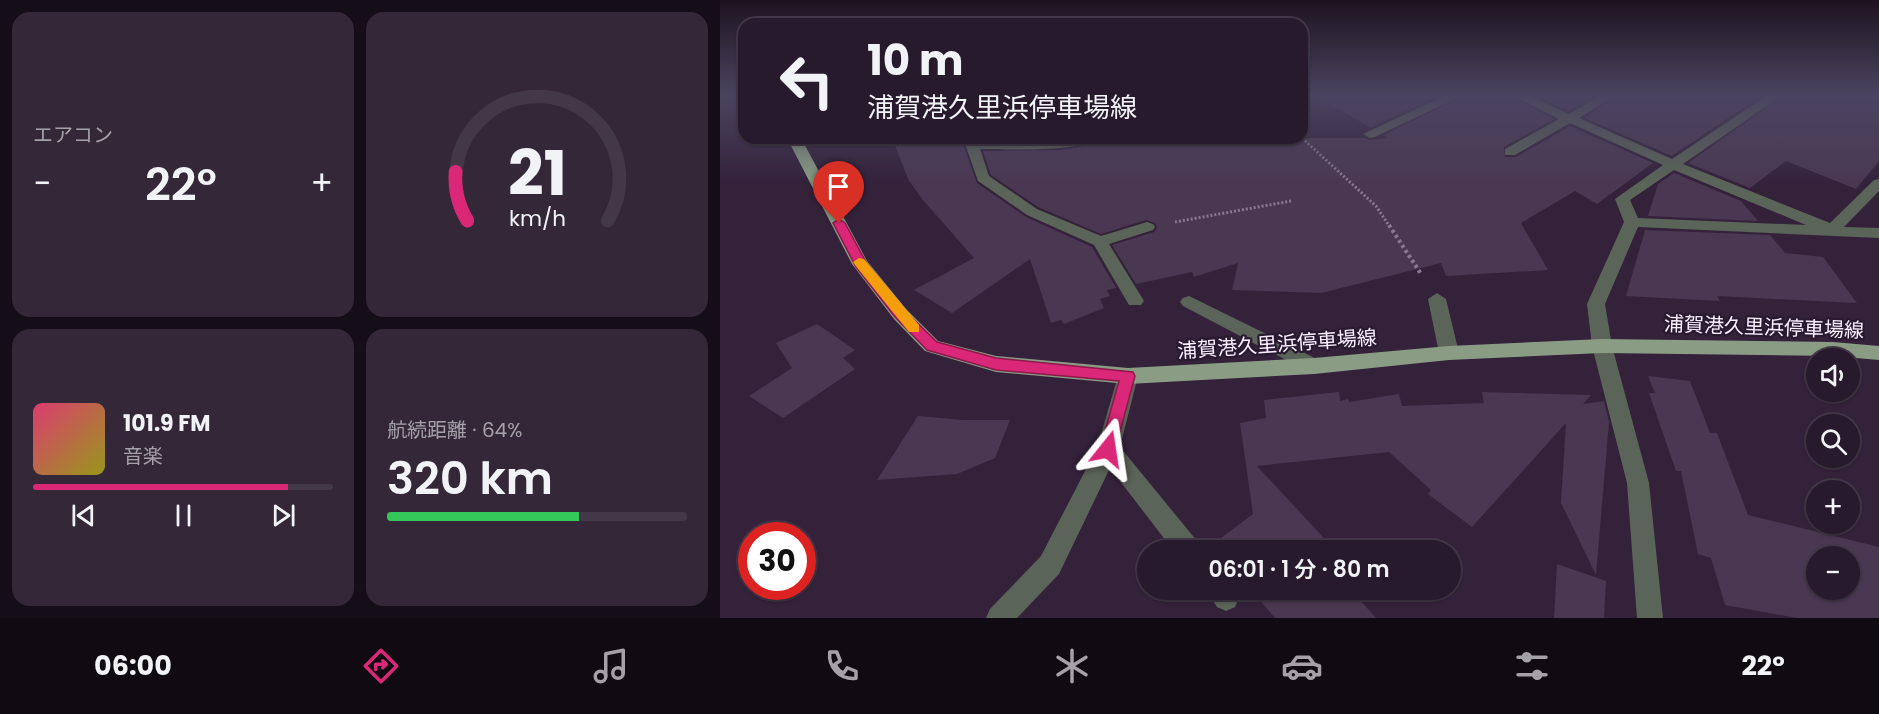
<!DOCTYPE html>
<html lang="ja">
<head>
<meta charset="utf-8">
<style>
	body { margin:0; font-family:Poppins,"Noto Sans JP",sans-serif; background:#332738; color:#f1f3f6; height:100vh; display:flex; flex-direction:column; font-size:22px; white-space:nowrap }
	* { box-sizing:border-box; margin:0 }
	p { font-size:20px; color:#a4a1a9 }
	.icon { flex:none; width:33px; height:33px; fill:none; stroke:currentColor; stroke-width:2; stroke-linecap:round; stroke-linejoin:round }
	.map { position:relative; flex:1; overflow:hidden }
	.drawer { display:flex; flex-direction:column; gap:12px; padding:12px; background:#150e18; width:720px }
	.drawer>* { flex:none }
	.top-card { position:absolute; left:18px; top:18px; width:570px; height:126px; border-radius:18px; box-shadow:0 2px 4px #0004,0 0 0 2px #433848; background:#271a2c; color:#f1f3f6; overflow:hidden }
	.fabs { position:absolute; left:1086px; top:348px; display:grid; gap:12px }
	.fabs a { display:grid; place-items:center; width:54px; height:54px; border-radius:50%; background:#271a2c; box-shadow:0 2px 4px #0004,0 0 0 2px #433848; font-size:30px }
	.speed { position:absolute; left:18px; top:522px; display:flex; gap:12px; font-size:30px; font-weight:700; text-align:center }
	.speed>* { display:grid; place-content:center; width:78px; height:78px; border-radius:50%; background:#271a2c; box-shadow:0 2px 4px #0004,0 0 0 2px #433848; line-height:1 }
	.speed .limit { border:9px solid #d22; background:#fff; color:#111 }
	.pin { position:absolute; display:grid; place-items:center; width:51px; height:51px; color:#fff; margin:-62px -26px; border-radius:50% 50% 50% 0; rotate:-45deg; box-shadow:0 0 6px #0007 }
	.pin .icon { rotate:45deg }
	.me { position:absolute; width:66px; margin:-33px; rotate:15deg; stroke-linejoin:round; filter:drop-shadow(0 0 4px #0008) }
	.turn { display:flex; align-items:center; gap:21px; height:126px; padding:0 30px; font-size:27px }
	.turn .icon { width:78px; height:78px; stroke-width:2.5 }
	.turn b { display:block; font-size:42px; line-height:51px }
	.big { font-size:45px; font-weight:600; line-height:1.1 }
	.drawer .tile { flex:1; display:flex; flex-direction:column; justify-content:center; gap:9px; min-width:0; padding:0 21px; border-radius:18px; background:#332738 }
	.drawer .dial { align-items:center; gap:0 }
	.dial svg { height:156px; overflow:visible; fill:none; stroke:#433848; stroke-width:7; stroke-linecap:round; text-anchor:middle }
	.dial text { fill:#f1f3f6; stroke:none }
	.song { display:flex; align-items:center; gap:18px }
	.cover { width:72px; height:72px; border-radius:9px; background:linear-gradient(135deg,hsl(340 70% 55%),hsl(60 70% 35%)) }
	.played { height:6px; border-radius:3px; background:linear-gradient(90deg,#db2777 85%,#433848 85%) }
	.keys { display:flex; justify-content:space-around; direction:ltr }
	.heat { display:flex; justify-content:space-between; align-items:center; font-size:33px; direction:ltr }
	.charge { height:9px; border-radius:4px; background:linear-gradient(90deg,#34c759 64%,#433848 0) }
	.drawer .tiles { flex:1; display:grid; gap:12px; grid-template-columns:repeat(2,1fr) }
	.trip { position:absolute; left:417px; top:540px; width:324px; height:60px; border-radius:30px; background:#271a2c; box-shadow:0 2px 4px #0004,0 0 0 2px #433848; font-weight:600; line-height:60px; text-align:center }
	.menu { display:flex; height:96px; justify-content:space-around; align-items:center; background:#100a12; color:#a4a1a9 }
	.menu .icon { width:42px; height:42px }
	.menu .selected { color:#db2777 }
	.menu b { font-size:27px; color:#f1f3f6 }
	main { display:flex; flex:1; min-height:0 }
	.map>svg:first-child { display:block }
	.building { fill:#4a3852; fill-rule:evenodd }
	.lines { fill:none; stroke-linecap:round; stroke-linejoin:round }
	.path-far1 { stroke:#88798e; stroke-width:3; stroke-dasharray:2 2; stroke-linecap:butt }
	.path { stroke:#88798e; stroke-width:4; stroke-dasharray:3 3; stroke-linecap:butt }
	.minor { fill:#5b6458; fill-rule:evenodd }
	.major { fill:#8a9d84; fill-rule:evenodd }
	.route { fill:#db2777; stroke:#8e194d; stroke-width:1.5 }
	.slow { fill:#f59e0b }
	.labels { text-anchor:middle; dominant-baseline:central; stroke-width:4.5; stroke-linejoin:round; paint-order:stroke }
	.street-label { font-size:20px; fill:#faefff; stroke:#291931 }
</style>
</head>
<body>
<main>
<section class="drawer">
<div class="tiles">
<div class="tile"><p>エアコン</p>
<div class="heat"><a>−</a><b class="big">22°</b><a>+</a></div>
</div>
<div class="tile dial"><svg viewBox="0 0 100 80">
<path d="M14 69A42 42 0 1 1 86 69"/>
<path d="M14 69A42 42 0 0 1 8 44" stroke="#db2777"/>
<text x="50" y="56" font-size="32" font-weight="700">21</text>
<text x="50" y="72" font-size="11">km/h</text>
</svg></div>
<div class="tile">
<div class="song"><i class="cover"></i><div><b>101.9 FM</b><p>音楽</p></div></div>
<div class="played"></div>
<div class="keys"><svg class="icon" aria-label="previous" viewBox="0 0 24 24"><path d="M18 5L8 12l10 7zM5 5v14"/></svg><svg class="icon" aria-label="pause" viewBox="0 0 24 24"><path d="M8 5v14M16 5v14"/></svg><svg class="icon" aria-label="next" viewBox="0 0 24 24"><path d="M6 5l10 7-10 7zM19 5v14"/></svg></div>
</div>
<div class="tile"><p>航続距離 · 64%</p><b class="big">320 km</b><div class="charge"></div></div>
</div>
</section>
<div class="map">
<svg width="1159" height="618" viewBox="0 0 1159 618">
	<rect width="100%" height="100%" fill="#34223b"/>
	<path class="building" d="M597,96h121l-67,32z
		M743,96h48l43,23 -50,28 1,10h11l54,-31 83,37 -56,41 -22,-13 -54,32 27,47 -102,6 -5,-13 -120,30 -89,-3 6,-27 -44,14 -2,-5 -56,12 -24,-39 42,-13 3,-4 -2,-5 -9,-3 -45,14 -63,-27 -47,-32 -8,-24 77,-1 29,-5 10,-7h266l5,2 18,-2 -5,-3z
		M816,96h59l-26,15z
		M897,96h144l-89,60 -88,-38z
		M1063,96h96v65l-23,28 -70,-28 -36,27 -62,-25z
		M197,138h44l16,45 49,34 66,30 24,41 -9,2 3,6 -10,3 4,9 -40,16 -3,-4 -10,3 -21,-64 -78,54 -38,-23 60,-32 -52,-59 -14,-20 -14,-36z
		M954,173l67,28 17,20 -110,-5 10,-32z
		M925,230l125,5 15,18 38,4 34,46 -140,-7 3,5 -94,-5z
		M97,324l38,26 -12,8 12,11 -72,49 -34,-22 43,-28 -16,-25z
		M928,376l42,5 20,52h7l31,82 131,32v71h-82l-72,-13 -14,-47 -13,-4 -17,-83h-5l-27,-78h6zM1096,556h34v34h-34z
		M619,392l1,9 8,-2 1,3 50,-8 3,12 82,-3 -2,-11 109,3 -8,9 21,-3 5,21 -13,153 -35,-72 5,-80 -94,104 -44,-33 3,-4 -42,-38 -132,14 78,84h-116l-6,-6 40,-30 -13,-91 26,-5 -2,-18z
		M198,416l45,4h47l-15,38 -38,16 -80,6z
		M837,564l49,17 -2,37h-50z
		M531,590h100l25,28h-101z"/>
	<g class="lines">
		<path class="path-far1" d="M582,138l74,68 14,21
			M455,222l116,-21"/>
		<path class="path" d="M669,225l32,49"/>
		<path class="minor" d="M724,96h17l-86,41 -5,1 -7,-4z
			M793,96h17l39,18 31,-18h15l-36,22 93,41 94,-63h15l-98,68 147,59 44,-43 5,-1v12l-35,36 35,1v10l-241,-11 -33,77 7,42 37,137 14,135h-26l-10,-135 -35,-137 -5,-42 37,-82 -9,-23 48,-34 -93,-42 -55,32h-10v-6l54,-30zM954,170l132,55 -168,-7 -8,-18z
			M243,138h14l1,3 67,1 23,-4h29c-16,15 -93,11 -117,11l9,27 48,33 64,27 46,-14 6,2 2,3 -2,3 -44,14 35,57 -3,4h-12l-35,-60 -67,-30 -49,-34z
			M717,293l9,6 13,54 -3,5 -7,2 -7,-2 -3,-5 -11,-54z
			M469,296l132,65 3,5 -3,5 -7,3 -7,-3 -124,-65 -3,-4 3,-4z
			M408,368l7,2 3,6 -18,71 77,94 3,9h-27l-63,-82 -51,106 -42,44h-31l4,-9 51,-53 56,-108 21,-72 3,-6z
			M486,590h30l3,8 -4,9 -9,4 -9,-4z"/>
		<path class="major" d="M67,138h14l66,123 39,48 32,32 58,15 132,12 186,-10 135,-12 153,-7 231,3 46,4v14l-46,-4 -231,-3 -153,7 -135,14 -186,10 -132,-12 -71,-21 -31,-32 -42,-55z"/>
	</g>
	<linearGradient id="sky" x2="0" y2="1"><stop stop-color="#1d1320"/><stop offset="0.52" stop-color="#4a4460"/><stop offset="1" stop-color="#4a4460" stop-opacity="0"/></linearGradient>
	<rect width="1159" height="183" fill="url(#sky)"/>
	<path class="route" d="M119,219l6,4 21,39 38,48 33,32 59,16 137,14 2,4 -21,78 -6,2 -6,-2 -2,-5 19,-68 -123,-11 -69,-20 -32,-33 -39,-50 -23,-44z"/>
	<path class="slow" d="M139,258l5,1 55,66v7h-10l-54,-67 -2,-3z"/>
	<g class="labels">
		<g class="street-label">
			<text transform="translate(1044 327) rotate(2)">浦賀港久里浜停車場線</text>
			<text transform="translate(557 344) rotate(-4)">浦賀港久里浜停車場線</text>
		</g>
	</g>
</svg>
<div class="fabs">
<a><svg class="icon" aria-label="sound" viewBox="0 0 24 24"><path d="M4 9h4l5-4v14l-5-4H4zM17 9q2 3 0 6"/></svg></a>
<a><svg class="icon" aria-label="search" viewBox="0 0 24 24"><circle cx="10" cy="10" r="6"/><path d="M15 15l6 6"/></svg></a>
<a>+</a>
<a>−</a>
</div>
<div class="speed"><div class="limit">30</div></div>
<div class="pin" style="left:119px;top:223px;background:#d93025"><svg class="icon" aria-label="arrive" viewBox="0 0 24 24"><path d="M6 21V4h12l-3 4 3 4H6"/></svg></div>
<svg class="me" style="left:388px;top:449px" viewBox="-20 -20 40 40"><path d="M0-17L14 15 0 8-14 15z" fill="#db2777" stroke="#fff" stroke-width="4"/></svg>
<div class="trip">06:01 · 1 分 · 80 m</div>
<div class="top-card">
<div class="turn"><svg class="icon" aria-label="left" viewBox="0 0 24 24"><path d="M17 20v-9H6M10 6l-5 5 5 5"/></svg><div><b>10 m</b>浦賀港久里浜停車場線</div></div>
</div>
</div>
</main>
<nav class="menu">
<b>06:00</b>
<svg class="icon selected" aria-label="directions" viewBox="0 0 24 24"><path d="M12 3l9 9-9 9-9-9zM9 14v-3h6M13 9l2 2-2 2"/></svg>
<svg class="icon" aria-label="music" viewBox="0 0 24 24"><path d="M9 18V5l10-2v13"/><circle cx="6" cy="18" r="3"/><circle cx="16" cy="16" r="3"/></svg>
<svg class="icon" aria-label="phone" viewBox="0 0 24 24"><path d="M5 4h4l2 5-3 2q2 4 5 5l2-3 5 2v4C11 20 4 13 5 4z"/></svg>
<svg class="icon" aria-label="climate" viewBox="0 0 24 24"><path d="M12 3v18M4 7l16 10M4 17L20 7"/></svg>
<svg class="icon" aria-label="car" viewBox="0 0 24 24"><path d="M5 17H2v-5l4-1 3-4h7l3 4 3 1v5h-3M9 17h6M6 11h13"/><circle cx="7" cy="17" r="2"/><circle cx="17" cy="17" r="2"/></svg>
<svg class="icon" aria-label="filters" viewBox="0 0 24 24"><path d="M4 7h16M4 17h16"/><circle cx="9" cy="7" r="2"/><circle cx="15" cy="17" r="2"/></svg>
<b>22°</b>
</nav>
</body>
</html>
